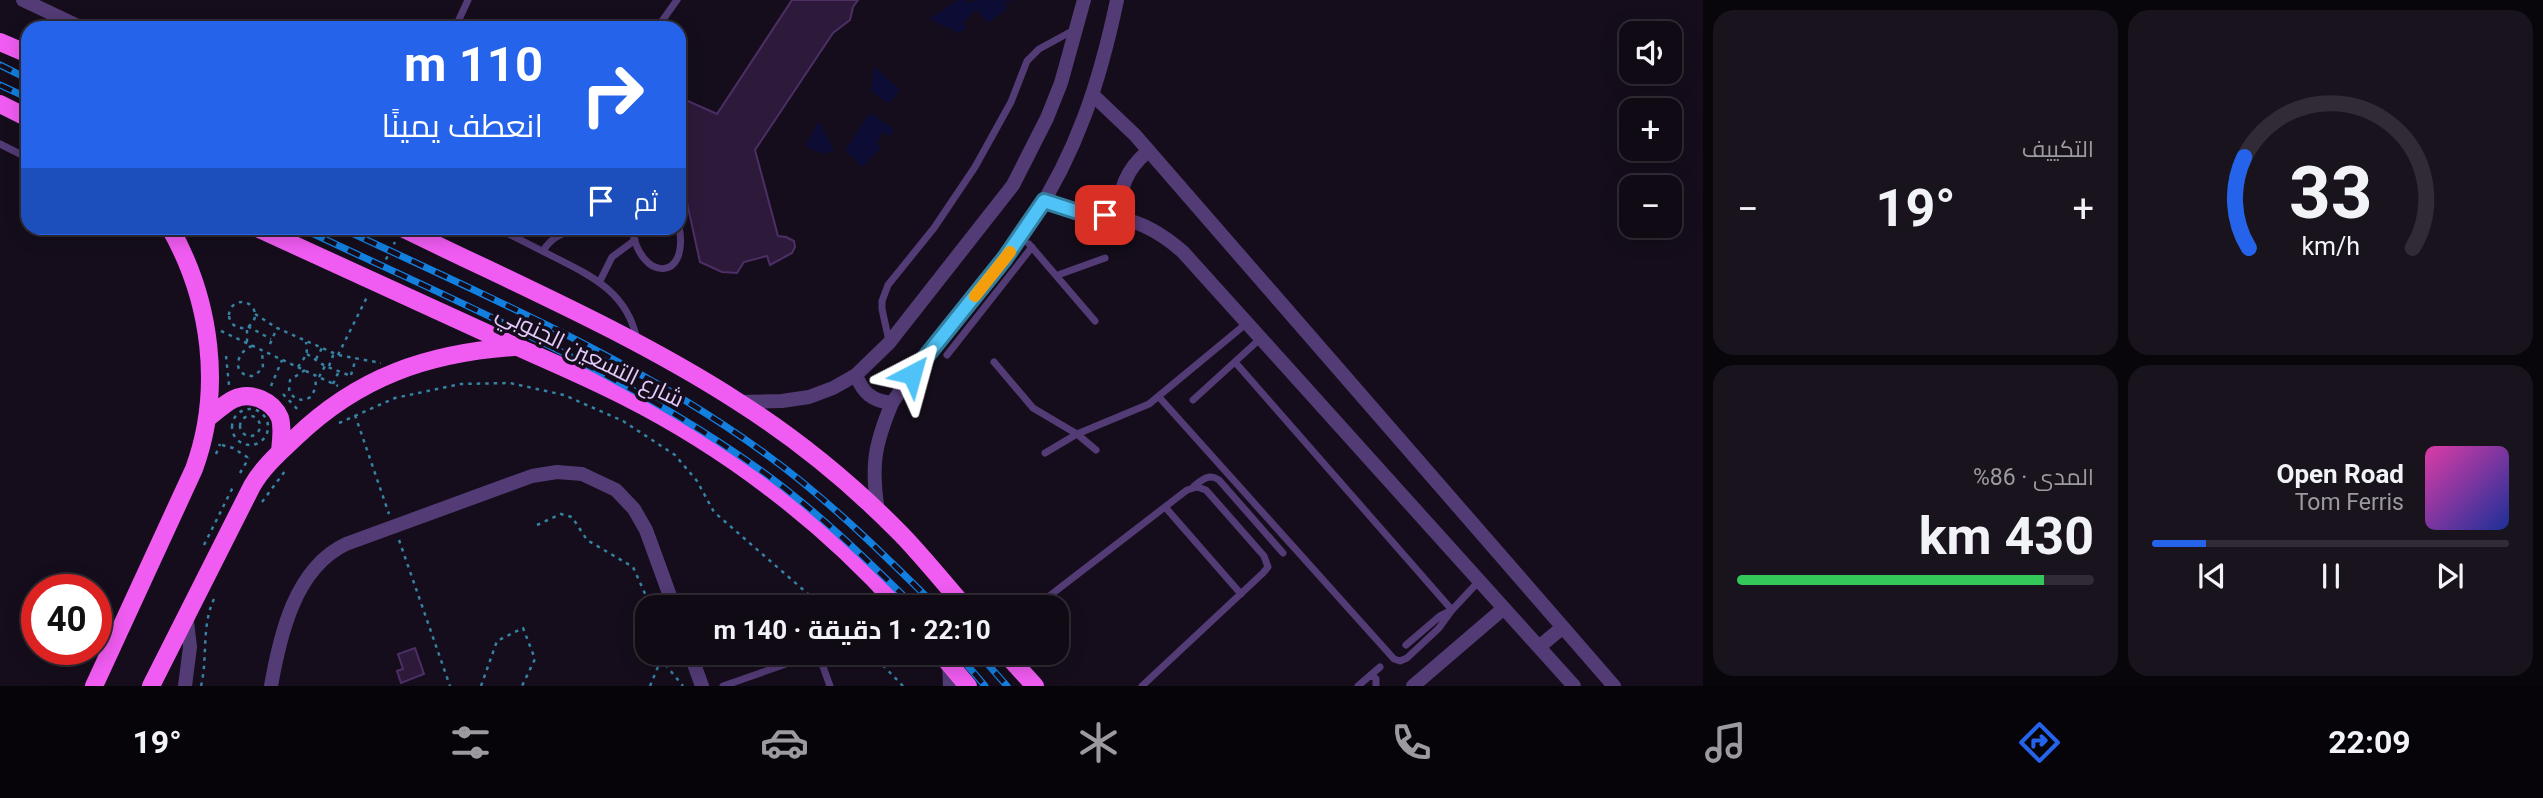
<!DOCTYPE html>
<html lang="ar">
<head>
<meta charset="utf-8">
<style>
	body { margin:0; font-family:Roboto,Cairo,sans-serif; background:#19131d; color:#f1f3f6; direction:rtl; height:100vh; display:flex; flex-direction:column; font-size:26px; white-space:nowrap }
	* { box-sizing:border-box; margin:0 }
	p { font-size:23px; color:#9c9aa0 }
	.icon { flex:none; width:38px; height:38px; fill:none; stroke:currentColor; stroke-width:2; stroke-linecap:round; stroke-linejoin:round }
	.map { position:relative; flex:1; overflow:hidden; direction:ltr }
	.side { display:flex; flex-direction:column; gap:10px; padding:10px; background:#09060b; width:840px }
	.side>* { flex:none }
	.hud { position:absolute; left:21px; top:21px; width:665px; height:214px; border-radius:21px; box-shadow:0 4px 18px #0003,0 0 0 2px #302b34; direction:rtl; background:#2563eb; color:#fff; overflow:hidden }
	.buttons { position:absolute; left:1619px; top:21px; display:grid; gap:14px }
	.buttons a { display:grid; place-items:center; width:63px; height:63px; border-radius:14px; background:#100a14; box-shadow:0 4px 18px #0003,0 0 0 2px #302b34; font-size:35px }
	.speed { position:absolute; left:21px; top:574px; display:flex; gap:14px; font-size:35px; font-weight:700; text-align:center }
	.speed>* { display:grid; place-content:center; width:91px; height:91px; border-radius:50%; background:#100a14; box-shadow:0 4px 18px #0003,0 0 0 2px #302b34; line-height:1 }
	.speed .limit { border:10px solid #d22; background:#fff; color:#111 }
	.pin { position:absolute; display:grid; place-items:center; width:60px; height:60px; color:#fff; margin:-30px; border-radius:14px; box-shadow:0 4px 10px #0006 }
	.me { position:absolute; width:77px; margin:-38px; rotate:39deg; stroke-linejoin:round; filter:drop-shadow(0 0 5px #0008) }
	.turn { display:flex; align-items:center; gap:24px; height:147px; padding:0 28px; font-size:32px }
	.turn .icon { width:91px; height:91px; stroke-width:2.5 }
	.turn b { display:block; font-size:49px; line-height:60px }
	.then { display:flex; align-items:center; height:66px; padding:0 28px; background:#0003; gap:14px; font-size:26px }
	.big { font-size:52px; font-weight:700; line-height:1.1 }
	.side .card { flex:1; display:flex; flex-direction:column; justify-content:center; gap:10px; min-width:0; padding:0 24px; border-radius:21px; background:#19131d }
	.side .dial { align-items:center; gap:0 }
	.dial svg { height:182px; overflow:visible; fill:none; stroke:#302b34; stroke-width:7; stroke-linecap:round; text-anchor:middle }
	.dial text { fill:#f1f3f6; stroke:none }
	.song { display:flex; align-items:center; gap:21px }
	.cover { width:84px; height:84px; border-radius:10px; background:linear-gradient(135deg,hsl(320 70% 55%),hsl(230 70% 35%)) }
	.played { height:7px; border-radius:4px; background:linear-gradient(90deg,#2563eb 15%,#302b34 15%) }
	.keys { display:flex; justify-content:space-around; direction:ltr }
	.heat { display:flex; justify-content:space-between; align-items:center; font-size:38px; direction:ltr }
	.charge { height:10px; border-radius:5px; background:linear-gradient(90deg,#34c759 86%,#302b34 0) }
	.side .tiles { flex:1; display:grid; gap:10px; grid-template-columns:repeat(2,1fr) }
	.trip { position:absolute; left:635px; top:595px; width:434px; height:70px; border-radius:21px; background:#100a14; box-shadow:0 4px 18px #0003,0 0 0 2px #302b34; font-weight:700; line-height:70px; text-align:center; direction:rtl }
	.tabs { display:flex; height:112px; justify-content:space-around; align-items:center; background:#060408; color:#9c9aa0 }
	.tabs .icon { width:49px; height:49px }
	.tabs .selected { color:#2563eb }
	.tabs b { font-size:32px; color:#f1f3f6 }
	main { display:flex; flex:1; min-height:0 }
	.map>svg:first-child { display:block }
	.water { fill:#0c0c35 }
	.building { fill:#2d1a3b; stroke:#4d2e65; stroke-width:2 }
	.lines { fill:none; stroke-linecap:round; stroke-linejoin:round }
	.path { stroke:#3682a3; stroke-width:2.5; stroke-dasharray:3.5 5; stroke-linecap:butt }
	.service { stroke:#533b76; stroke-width:7 }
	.minor { stroke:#533b76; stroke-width:14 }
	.tertiary { stroke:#533b76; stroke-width:14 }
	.primary { stroke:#f05cf1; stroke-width:18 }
	.rail-casing { stroke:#137fdf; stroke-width:7 }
	.rail { stroke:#150d1b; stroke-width:4.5; stroke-dasharray:13; stroke-linecap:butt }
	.route-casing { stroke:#337fa1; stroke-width:18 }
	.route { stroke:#4fc3f7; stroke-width:12 }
	.slow { stroke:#f59e0b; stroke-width:12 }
	.labels { text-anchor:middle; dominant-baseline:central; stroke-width:7; stroke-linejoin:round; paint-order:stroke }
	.street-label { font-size:23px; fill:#e2cbfb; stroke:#150d1b }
</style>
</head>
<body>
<main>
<section class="side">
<div class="tiles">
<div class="card dial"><svg viewBox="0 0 100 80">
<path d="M14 69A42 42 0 1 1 86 69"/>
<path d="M14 69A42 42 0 0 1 12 29" stroke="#2563eb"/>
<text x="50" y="56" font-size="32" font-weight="700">33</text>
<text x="50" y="72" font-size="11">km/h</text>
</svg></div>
<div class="card"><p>التكييف</p>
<div class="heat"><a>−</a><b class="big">19°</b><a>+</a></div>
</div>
<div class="card">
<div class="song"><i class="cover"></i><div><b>Open Road</b><p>Tom Ferris</p></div></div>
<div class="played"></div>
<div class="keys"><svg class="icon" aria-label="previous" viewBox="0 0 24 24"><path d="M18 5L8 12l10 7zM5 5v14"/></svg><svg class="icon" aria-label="pause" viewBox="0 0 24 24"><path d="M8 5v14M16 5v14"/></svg><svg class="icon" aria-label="next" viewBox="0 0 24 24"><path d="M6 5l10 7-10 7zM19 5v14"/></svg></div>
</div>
<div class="card"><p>المدى · 86%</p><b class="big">430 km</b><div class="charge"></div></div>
</div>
</section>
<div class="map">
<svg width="1703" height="686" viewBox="0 0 1703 686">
	<rect width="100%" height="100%" fill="#150d1b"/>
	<path class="water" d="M958,0h7l3,3 12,-3h32l1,1h-9l4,7 -20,15 -12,-14 -13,14 4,5 -8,5 -30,-14z
		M874,66l26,24 -11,14 -18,-13z
		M870,113l24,16 -4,7 -7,-4 -6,10 4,6 -19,19 -17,-17z
		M819,121l15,29 -12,4 -17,-8z"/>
	<path class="building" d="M792,0h66l-5,7 -3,13 -17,13 -78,117 23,86 8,1 8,4 1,6 -3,6 -22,12 -3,-9 -23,6 -7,11 -15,-1 -22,-10 -18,-82 -3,-1v-82l38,17z
		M415,648l9,26 -23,9 -4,-12 6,-2 -5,-15z"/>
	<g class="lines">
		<path class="path" d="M382,267l13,-25
			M229 315a13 13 0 1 1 26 0a13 13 0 1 1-26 0Z
			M255,314l22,14 61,27 43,8
			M221,331l117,55
			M247,342v-16l24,13
			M270,344l7,-16
			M252,346c-17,6 -21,31 2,30l9,-8 -1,-18
			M307,354l18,12 26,10
			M338,355l30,-60
			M226,356l3,29
			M316,359l6,-11
			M329,366l5,-13
			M298,367l9,-13 -1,-12
			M305,370l-15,10 -1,11c5,9 13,11 22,6l5,-10 -1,-12
			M351,375l5,-17
			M319,377l6,-11
			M333,384l6,-13
			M271,386l11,-26
			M283,394l17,18
			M232 427a18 18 0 1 1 36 0a18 18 0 1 1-36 0Z
			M355,415l34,99
			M240 426a10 10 0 1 1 20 0a10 10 0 1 1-20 0Z
			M339,423l56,-25 66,-14 49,-1 54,12 59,26 52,34 22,26 17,31 109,95
			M222,445l11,3 17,11
			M216,454l4,-10
			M240,473l9,-15
			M262,502l23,-31
			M537,525l24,-11 11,3 15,23 46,27 18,40
			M399,540l51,146
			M204,545l30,-60
			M871,653l32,33
			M660,658l23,28
			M201,686c7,-29 0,-59 13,-87
			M481,686l16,-45 26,-13 12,31 -13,27
			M650,686l10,-24 -1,-9"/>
		<path class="service" d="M455,28l13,-28
			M657,28l20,-28
			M0,144l28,14
			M497,228c20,10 39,20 59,30 38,19 72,36 81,82
			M632,228c7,53 58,56 47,-2
			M1029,244l66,77
			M543,251c10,-17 24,-19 41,-23
			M1058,275l47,-17
			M600,281l12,-24 23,-17
			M889,341l-7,-32v-8l6,-16 46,-57 41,-61 36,-65 16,-41 12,-12 35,-19
			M947,355l85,-108
			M994,362l39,46 44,26 19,16
			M1235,362l217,248 -12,6 -34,29
			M1159,397l235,262 6,2 7,-3 32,-30 13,-18 27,-29
			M1193,400l68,-62
			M1045,453l32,-19 72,-30 98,-81
			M1194,486c8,-6 15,-13 25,-6l64,73
			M1165,507l76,87
			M1035,607l152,-117 10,-3 9,3 58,66 4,11 -5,6 -121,113
			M1372,674l4,5v7
			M723,686l86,-30 12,5 9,25
			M1358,686l22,-19"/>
		<path class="minor" d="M23,0l55,26
			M1094,96l41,39 479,551
			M1044,201c25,10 50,11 76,17 24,5 45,18 63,34l391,434
			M1121,218c-3,-29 5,-48 27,-67
			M1539,647l24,-20
			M690,653l12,33
			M949,663l1,23
			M185,686l5,-39 -4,-34
			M271,686c9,-51 24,-118 75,-142l186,-68 25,-4 25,2 34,16 18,19 12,21 28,77
			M1413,686l91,-78"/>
		<path class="tertiary" d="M856,375c7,18 16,26 36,28
			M738,402l44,-1 27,-4 24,-9 23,-13 33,-32 124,-158 34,-67 14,-35 23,-83
			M878,512c-7,-46 -4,-66 14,-109 42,-64 97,-117 139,-181 46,-70 69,-141 86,-222"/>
		<path class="primary" d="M0,42l28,12
			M0,104l28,14
			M257,228c79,36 158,72 236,108 44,20 88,38 131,60 103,52 199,125 276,211
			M402,228c112,55 229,105 335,173 60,38 116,84 165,134 22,23 42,48 63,72
			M208,418c8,-6 17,-15 26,-19 17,-8 39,2 46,19 3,11 1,23 0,33
			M940,653l28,33
			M1005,653l30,33
			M94,686l100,-217c29,-79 17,-169 -24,-241
			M151,686l101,-200c11,-19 27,-33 43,-48 63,-61 133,-85 219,-91"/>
		<defs>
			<path id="rail" d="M0,65l28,14
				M0,85l28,13
				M301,228c154,73 314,140 455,239 58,41 108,90 159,140
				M341,228c145,68 296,132 426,227 62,45 116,99 170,152
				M957,653l28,33
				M978,653l29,33"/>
		</defs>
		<use href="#rail" class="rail-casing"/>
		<use href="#rail" class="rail"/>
	</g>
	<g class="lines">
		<defs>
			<path id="route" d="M912,374l93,-116 39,-57 31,10 30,4"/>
		</defs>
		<use href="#route" class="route-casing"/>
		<use href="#route" class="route"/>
		<path class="slow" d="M975,296l35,-44"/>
	</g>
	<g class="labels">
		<g class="street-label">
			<text transform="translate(590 356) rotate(26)">شارع التسعين الجنوبي</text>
		</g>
	</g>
</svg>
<div class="buttons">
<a><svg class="icon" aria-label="sound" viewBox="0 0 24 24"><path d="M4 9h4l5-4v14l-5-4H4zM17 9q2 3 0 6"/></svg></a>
<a>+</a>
<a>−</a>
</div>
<div class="speed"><div class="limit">40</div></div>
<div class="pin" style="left:1105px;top:215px;background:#d93025"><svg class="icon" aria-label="arrive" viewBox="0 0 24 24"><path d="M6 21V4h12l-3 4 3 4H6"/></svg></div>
<svg class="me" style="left:912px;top:374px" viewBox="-20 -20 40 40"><path d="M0-17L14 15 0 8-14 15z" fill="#4fc3f7" stroke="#fff" stroke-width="4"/></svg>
<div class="trip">22:10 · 1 دقيقة · 140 m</div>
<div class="hud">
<div class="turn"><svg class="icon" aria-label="right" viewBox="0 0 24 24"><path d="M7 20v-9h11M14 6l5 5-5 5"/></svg><div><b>110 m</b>انعطف يمينًا</div></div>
<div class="then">ثم<svg class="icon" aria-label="arrive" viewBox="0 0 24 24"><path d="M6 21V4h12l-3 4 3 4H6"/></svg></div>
</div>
</div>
</main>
<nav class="tabs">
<b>22:09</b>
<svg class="icon selected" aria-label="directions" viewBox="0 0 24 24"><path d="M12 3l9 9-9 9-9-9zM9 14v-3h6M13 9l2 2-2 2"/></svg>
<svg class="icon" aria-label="music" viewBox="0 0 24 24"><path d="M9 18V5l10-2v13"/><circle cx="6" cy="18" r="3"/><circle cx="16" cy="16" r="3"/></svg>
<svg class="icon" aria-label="phone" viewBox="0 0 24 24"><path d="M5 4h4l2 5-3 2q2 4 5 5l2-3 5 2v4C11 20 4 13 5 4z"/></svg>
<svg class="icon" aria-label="climate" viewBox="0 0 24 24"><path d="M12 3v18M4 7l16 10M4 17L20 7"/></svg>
<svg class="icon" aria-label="car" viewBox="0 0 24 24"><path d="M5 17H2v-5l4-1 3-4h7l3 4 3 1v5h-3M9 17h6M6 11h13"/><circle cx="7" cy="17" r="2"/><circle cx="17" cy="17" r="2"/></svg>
<svg class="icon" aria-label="filters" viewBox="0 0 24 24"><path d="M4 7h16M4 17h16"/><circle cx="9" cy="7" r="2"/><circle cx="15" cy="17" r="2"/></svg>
<b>19°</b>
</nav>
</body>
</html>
